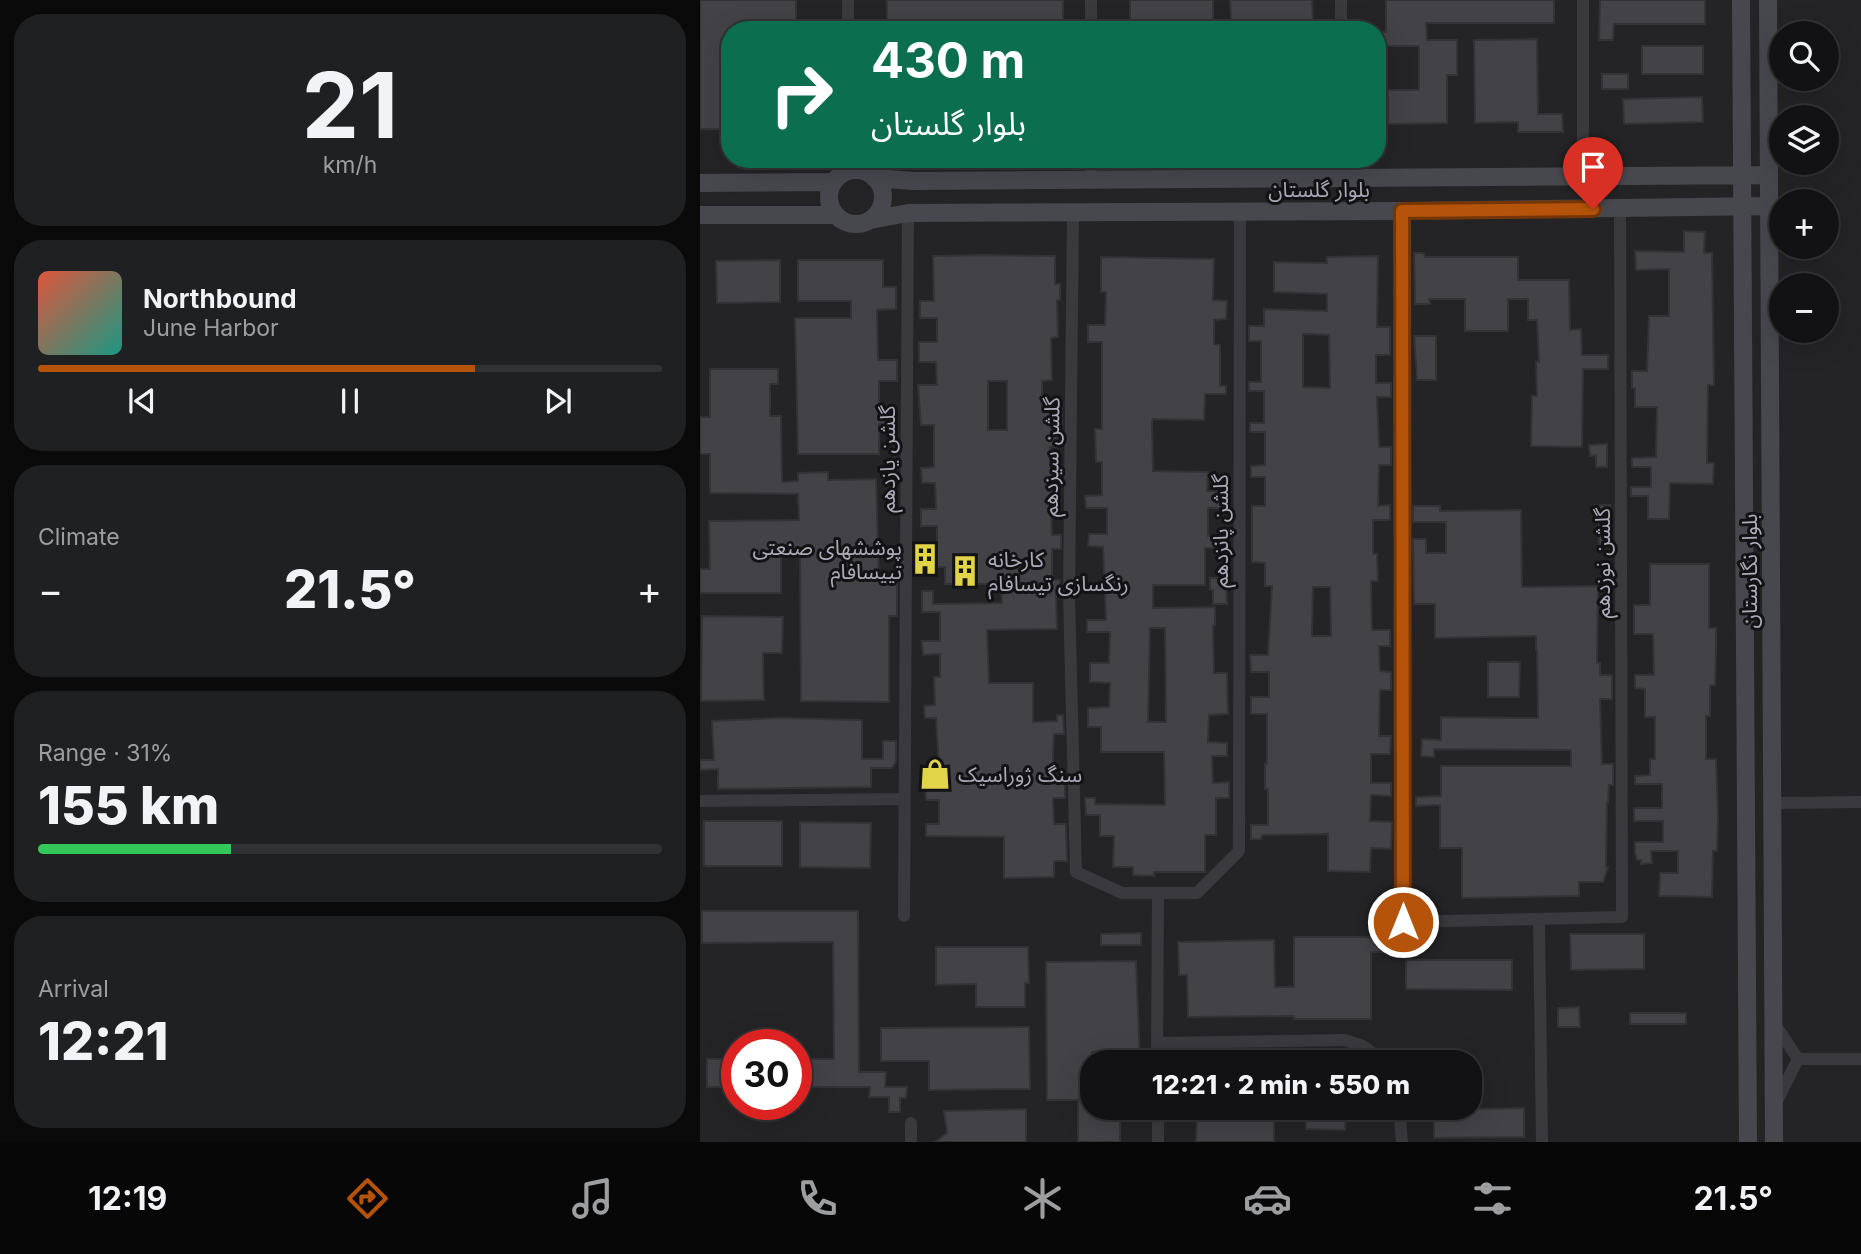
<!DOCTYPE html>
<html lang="en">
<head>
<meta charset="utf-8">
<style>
	body { margin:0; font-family:Inter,"Noto Sans Arabic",sans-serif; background:#1f2022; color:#f1f3f6; height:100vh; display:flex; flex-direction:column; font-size:26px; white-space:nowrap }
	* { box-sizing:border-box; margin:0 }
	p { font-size:23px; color:#9c9ea0 }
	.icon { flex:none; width:38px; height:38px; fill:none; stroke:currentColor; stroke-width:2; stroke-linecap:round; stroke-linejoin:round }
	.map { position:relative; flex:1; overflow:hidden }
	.details { display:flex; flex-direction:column; gap:14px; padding:14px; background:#0a0a0b; width:700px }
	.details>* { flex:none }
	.guide { position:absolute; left:21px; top:21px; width:665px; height:147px; border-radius:28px; box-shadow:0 7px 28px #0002,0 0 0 2px #313234; background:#0b6e4f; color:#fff; overflow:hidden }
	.tools { position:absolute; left:1069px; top:21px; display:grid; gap:14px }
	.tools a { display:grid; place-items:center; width:70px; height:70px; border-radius:50%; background:#121214; box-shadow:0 7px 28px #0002,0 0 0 2px #313234; font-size:35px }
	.speed { position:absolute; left:21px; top:1029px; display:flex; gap:14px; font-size:35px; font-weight:700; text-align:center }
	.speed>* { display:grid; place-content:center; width:91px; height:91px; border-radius:50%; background:#121214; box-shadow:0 7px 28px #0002,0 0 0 2px #313234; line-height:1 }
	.speed .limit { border:10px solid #d22; background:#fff; color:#111 }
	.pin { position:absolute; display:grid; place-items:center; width:60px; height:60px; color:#fff; margin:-72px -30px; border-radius:50% 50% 50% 0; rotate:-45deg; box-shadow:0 0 7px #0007 }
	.pin .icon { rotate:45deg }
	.me { position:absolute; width:77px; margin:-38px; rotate:0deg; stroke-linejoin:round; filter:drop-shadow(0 0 5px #0008) }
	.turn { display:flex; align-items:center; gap:24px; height:147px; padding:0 35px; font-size:32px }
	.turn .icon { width:91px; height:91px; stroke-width:2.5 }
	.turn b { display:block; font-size:49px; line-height:60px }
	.big { font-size:52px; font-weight:800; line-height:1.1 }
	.details .card { flex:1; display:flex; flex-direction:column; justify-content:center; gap:10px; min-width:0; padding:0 24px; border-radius:28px; background:#1f2022 }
	.details .dial { align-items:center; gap:0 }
	.dial b { font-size:91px; line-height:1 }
	.song { display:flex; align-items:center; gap:21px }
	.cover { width:84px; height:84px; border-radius:10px; background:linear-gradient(135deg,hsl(10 70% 55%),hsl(170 70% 35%)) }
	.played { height:7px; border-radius:4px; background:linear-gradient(90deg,#b45309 70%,#313234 70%) }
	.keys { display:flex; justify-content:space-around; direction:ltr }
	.heat { display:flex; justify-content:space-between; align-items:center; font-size:38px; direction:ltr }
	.charge { height:10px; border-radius:5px; background:linear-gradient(90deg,#34c759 31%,#313234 0) }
	.trip { position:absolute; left:380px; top:1050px; width:402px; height:70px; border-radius:28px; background:#121214; box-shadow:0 7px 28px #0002,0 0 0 2px #313234; font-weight:800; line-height:70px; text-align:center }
	.menu { display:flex; height:112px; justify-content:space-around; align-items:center; background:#070708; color:#9c9ea0 }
	.menu .icon { width:49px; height:49px }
	.menu .current { color:#b45309 }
	.menu b { font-size:32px; color:#f1f3f6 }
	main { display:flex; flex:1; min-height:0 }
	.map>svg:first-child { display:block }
	.built { fill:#242426; fill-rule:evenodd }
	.building { fill:#434246; stroke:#333235; stroke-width:2; fill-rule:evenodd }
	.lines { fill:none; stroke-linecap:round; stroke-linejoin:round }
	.street { stroke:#3a393e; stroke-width:12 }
	.secondary { stroke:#47474e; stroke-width:18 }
	.route-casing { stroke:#753606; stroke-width:18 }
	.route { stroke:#b45309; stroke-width:12 }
	.labels { text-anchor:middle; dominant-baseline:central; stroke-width:6; stroke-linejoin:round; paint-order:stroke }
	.street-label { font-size:21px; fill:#abacb8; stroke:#131315 }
	.poi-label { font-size:21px; fill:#abacb8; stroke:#131315; text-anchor:start }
</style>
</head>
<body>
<main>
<section class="details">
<div class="card dial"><b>21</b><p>km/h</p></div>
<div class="card">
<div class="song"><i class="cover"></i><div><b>Northbound</b><p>June Harbor</p></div></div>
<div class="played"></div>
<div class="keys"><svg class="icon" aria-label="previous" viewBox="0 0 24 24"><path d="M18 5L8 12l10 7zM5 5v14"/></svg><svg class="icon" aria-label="pause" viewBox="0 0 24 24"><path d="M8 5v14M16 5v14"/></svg><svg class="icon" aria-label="next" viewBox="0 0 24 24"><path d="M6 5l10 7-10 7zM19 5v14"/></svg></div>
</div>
<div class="card"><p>Climate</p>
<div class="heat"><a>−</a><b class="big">21.5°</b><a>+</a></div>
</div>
<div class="card"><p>Range · 31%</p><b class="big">155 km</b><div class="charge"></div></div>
<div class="card"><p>Arrival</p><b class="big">12:21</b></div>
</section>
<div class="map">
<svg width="1161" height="1142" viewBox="0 0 1161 1142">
	<rect width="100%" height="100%" fill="#18181a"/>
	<path class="built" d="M0,0h1161v1142h-1161zM30,30h647v129h-647zM1082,33h45v46h-45zM1082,117h45v46h-45zM1082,201h45v46h-45zM1082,285h45v46h-45zM37,1045h59v59h-59zM392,1062h378v46h-378z"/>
	<path class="building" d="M0,0h96v30h-66v99h-30z
		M187,0h176v26l-96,1v3h-80z
		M430,0h83v26h-83z
		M530,0h82l1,21 -82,1z
		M686,0h168v23h-128l1,17h30v35h-10v48l-59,1v-34h31v-44h-38v-14h5z
		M900,0h105v24h-91l-1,16h-14z
		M837,39l1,75h24l1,18h-45v-10l-43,1 -1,-83z
		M942,46h61v28h-61z
		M902,74h26v15h-26z
		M1002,97l1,25 -79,2 -1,-25z
		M984,231l21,1 -1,21h8l2,132h-6l-1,78h7l-1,21 -43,-1 -1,36h-21v-23h-17v-9h20v-20h-19v-9l24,-1 1,-50h-22v-19h-3v-17h15l2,-55h20v-47l-33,1 -1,-19 49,1z
		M714,253h10l1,4h93v23h51l1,50 11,-1 1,26h26v14h-25l-1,78 -51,-1 1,-50h5l-1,-34h3l-2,-42h-9v-21h-20v32h-43v-32h-36l1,5h-15z
		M285,255l70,1v28h5v16h-3l1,37 -7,1 1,42 -10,1v26h20v17h-5v23h-7v20h12l-1,17h-9l-1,19 1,32h9v14h-9v31h8v11h-4l1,38 -70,1 2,53h44v39l24,-1v-6h6l1,19h-10l-1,20 1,26h11v18h-12l1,26h12l1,37h-13v16l-50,1v-41l-78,-1v-12h13v-24h-13l-1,-15h15l-4,-67h-11l-1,-12 11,-1 -1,-28h6v-23l-17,1 -1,-14h18v-29h-18v-21h11v13l69,-1 -1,-19h-56v-17h-24v-17h16v-24h-16v-17h15l-1,-26h-13l-1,-15 13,-1v-42h-13l-3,-40h19l-1,-23h-17v-20h18v-24h-17v-17h14l-1,-45zM288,381h19v49h-19z
		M678,256l-1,71h13v28h-14v28h15v14h-14l2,50h12v18h-12l-1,41 12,-1v15h-17v34h4l1,27h-7l1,49h18v16h-11l1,25 11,1v18h-11l-1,46h12l-1,18h-19v29h20v13l-20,-1 -1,26 22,1 -1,27 -20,-1 -1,24 -42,-1v-37l-66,1 -1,4h-10v-14h17v-36h-3v-25h2v-50h-16v-17h18v-25h-18l-1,-17h18l4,-69h-7v-23l-13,-1v-56h13v-29h-14v-11l14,-1v-33h-15v-9h14v-32h-15v-9h12v-41h-12v-15h15v-17l63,2v-17l-53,-2v-30l53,1v-6zM603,334l26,1 1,53 -27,-1zM613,587h17l1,49h-19z
		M401,257l113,2 -1,41 14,1 -1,18 -12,1v24l6,1v41h6v8h-21l-1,26 -51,-1 -1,3 1,49 55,1 -1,19h19v17h-18v28h19l-1,12h-21v37h-52v23l62,-1v18l-2,1 1,47h13l1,41 -19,1 -1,27 19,1v13h-15l1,27 16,-1v16h-13v37h-11v37h-51v4l-21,-1v-8h-20l1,-31h-14v-21h-14l-1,-17h10v6l70,1 -1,-53h-63v-25h-13v-19l21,-1 1,-24 -20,-1v-19h19l1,-31h-23v-12h19l-3,-73 -15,-1 1,-12h18v-26h-21l-1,-12 17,-1v-33h-6l-1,-33h7v-87h-14v-17h17l1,-33h-5zM450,628h15l1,94h-18z
		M80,260v42l-63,1 -1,-42z
		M98,260h85v27h13v22l-19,1 1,50h19v21h-18v28h18l-1,15h-17v30h-81l-3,-136h56v-17h-53z
		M714,336h22v44h-19z
		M10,369h68v15h-8v32h11l1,66 16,-1v-8l30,-1v8l48,-1 3,99h18v38h-8v86l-88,-1 -1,-147h-19v39h-81v-24h10l-1,-48 90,-1 -1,-26 -88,-1v-39h-10v-37h10z
		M907,444v23h-11v-12l-6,1 -1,-11z
		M895,505h15v40h-11v-22h-5z
		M713,506h27v5l81,-1 1,77 76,-1 -1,77h3v12h12v24h-12l2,65h11v21h-4l-1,18h-1l-1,64h2l-5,15h-24v14l-117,2v-50h-22v-43l-24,1v-9l25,-1v-30h130v-16l-137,-1v8l-13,-1 1,-17 19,1v-23l97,1 -1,-68h-1v-14l-101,2v-34h-21l-1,-65h13v14h20v-31h-33z
		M950,564h59v64h7v25l-1,32h-5v31h-4v43h10l2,57 -1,35h-4l-1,46 -53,-1 1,-23h18v-22h-27l1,12 -11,1v-4h-4l-2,-7v-11h28v-21h-29v-13h28v-24h-27v-8l15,-1v-16h5v-42h-10v-28l-10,-1v-13h19l-1,-41h-19v-29h16z
		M510,578h16l1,26h-14v-14h-3z
		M2,616l81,1 -1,36h-19l1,47 -63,1z
		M788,662h32l-1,35h-31z
		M82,718l80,2v39h21v-18h13v20l-4,7h-21v19l-153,2v-20l-18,1v-10h14l-2,-39z
		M4,821h78v45h-78z
		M100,822l71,1 -1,45 -70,-1z
		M2,911h156l1,161h27l-1,15h22l-1,11h-6v14h-11v-15h-20l1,-10h-74v-28h38l-1,-117 -131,1z
		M680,931h14v21h-23v67h-77v-3l-106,1 -1,-42h-8l-1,-33 96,-2 1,47h19v-50h86z
		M441,933v12h-40v-11z
		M870,934h74v35l-73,1z
		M236,947h92l1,36h-4v24h-49v-23l-40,1z
		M706,960h106v30l-106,-1z
		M436,961l4,101h-9v-10h-39v61l28,1v28h-42v-42h-31l-1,-138z
		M879,1007l1,20h-22v-19z
		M930,1013h56v11h-56z
		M329,1027l1,62 -101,1v-29h-48v-33z
		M7,1059h30v28h-30z
		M606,1108h40l-1,22 -39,-1z
		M824,1108v29l-90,1v-28z
		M326,1109v33h-91l12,-9 -3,-22z
		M497,1113l77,1v28h-78z"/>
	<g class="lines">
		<path class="street" d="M148,0v30
			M391,0v30
			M641,0v30
			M883,0v177
			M149,159v12
			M391,159v21
			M642,159v19
			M702,211l1,711 219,-5 -2,-709
			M373,212l-4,384 7,276 46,21h75l42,-42 1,-639
			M0,801l204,-2
			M1073,803l88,-1
			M204,916l4,-703
			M839,919l3,223
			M1073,1021l25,38 -23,46
			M457,1043l188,-3 18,6 22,16
			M1098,1059h63
			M457,1062l1,-169
			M458,1108v34
			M699,1108l3,34
			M211,1123v19"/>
		<path class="secondary" d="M1041,0l7,1142
			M1068,0l6,1142
			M129 197a27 27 0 1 1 54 0a27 27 0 1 1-54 0Z
			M174,178l40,3 855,-6
			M0,183l133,-1
			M0,215h136
			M170,220l38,-7 494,-2 367,-5"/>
	</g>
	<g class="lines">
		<defs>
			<path id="route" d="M703,922l-1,-711 191,-2"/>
		</defs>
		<use href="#route" class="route-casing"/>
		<use href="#route" class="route"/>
	</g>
	<defs>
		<symbol id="building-bare" viewBox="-9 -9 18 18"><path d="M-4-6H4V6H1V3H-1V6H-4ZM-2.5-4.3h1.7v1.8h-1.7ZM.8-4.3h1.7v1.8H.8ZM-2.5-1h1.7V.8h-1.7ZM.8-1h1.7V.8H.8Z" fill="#e2d448" stroke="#131315" stroke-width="2.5" paint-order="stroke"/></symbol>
		<symbol id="shop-bare" viewBox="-9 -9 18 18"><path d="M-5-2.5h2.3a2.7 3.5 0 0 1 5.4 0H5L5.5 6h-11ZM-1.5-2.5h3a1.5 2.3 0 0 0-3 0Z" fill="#e2d448" stroke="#131315" stroke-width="2.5" paint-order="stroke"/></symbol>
	</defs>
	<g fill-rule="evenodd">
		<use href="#building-bare" x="203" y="537" width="44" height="44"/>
		<use href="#building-bare" x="243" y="549" width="44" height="44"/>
		<use href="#shop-bare" x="213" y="752" width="44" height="44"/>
	</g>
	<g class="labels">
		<g class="street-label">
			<text x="619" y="189">بلوار گلستان</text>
			<text transform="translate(351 457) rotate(-89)">گلشن سیزدهم</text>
			<text transform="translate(187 459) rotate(-90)">گلشن یازدهم</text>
			<text transform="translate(520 531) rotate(-90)">گلشن پانزدهم</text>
			<text transform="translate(902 563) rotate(-90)">گلشن نوزدهم</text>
			<text transform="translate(1049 571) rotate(-90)">بلوار نگارستان</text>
		</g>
		<g class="poi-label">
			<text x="202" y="547" text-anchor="end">پوششهای صنعتی<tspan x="202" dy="24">تییسافام</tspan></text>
			<text x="288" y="559">کارخانه<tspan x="288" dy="24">رنگسازی تیسافام</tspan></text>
			<text x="258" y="774">سنگ ژوراسیک</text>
		</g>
	</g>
</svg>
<div class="tools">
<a><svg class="icon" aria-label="search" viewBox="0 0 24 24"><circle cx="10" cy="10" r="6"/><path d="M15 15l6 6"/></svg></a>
<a><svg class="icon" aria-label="layers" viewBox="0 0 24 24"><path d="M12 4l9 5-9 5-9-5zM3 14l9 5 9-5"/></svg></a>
<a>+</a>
<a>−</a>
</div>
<div class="speed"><div class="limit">30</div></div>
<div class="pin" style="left:893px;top:209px;background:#d93025"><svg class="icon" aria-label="arrive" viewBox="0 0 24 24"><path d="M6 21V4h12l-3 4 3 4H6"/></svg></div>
<svg class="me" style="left:703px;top:922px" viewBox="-20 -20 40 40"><circle r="17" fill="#b45309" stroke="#fff" stroke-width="3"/><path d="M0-11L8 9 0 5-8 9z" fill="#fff"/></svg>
<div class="trip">12:21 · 2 min · 550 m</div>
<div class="guide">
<div class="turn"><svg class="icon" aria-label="right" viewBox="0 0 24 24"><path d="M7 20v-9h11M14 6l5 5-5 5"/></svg><div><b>430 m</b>بلوار گلستان</div></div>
</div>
</div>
</main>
<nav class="menu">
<b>12:19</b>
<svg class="icon current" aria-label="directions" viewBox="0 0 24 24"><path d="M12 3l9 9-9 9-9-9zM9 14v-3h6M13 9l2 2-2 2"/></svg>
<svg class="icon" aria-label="music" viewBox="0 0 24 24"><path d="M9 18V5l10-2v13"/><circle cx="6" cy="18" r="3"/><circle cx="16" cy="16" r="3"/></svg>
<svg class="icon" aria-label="phone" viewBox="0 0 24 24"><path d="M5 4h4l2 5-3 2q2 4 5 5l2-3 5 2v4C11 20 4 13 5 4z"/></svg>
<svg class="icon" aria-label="climate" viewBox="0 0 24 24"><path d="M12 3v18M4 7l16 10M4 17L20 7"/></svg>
<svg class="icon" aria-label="car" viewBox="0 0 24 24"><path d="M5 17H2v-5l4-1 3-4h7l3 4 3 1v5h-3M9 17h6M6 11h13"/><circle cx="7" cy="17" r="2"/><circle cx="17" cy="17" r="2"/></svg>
<svg class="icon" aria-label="filters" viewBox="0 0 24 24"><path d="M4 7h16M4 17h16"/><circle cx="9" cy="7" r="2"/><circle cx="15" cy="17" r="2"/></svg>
<b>21.5°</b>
</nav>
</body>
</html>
